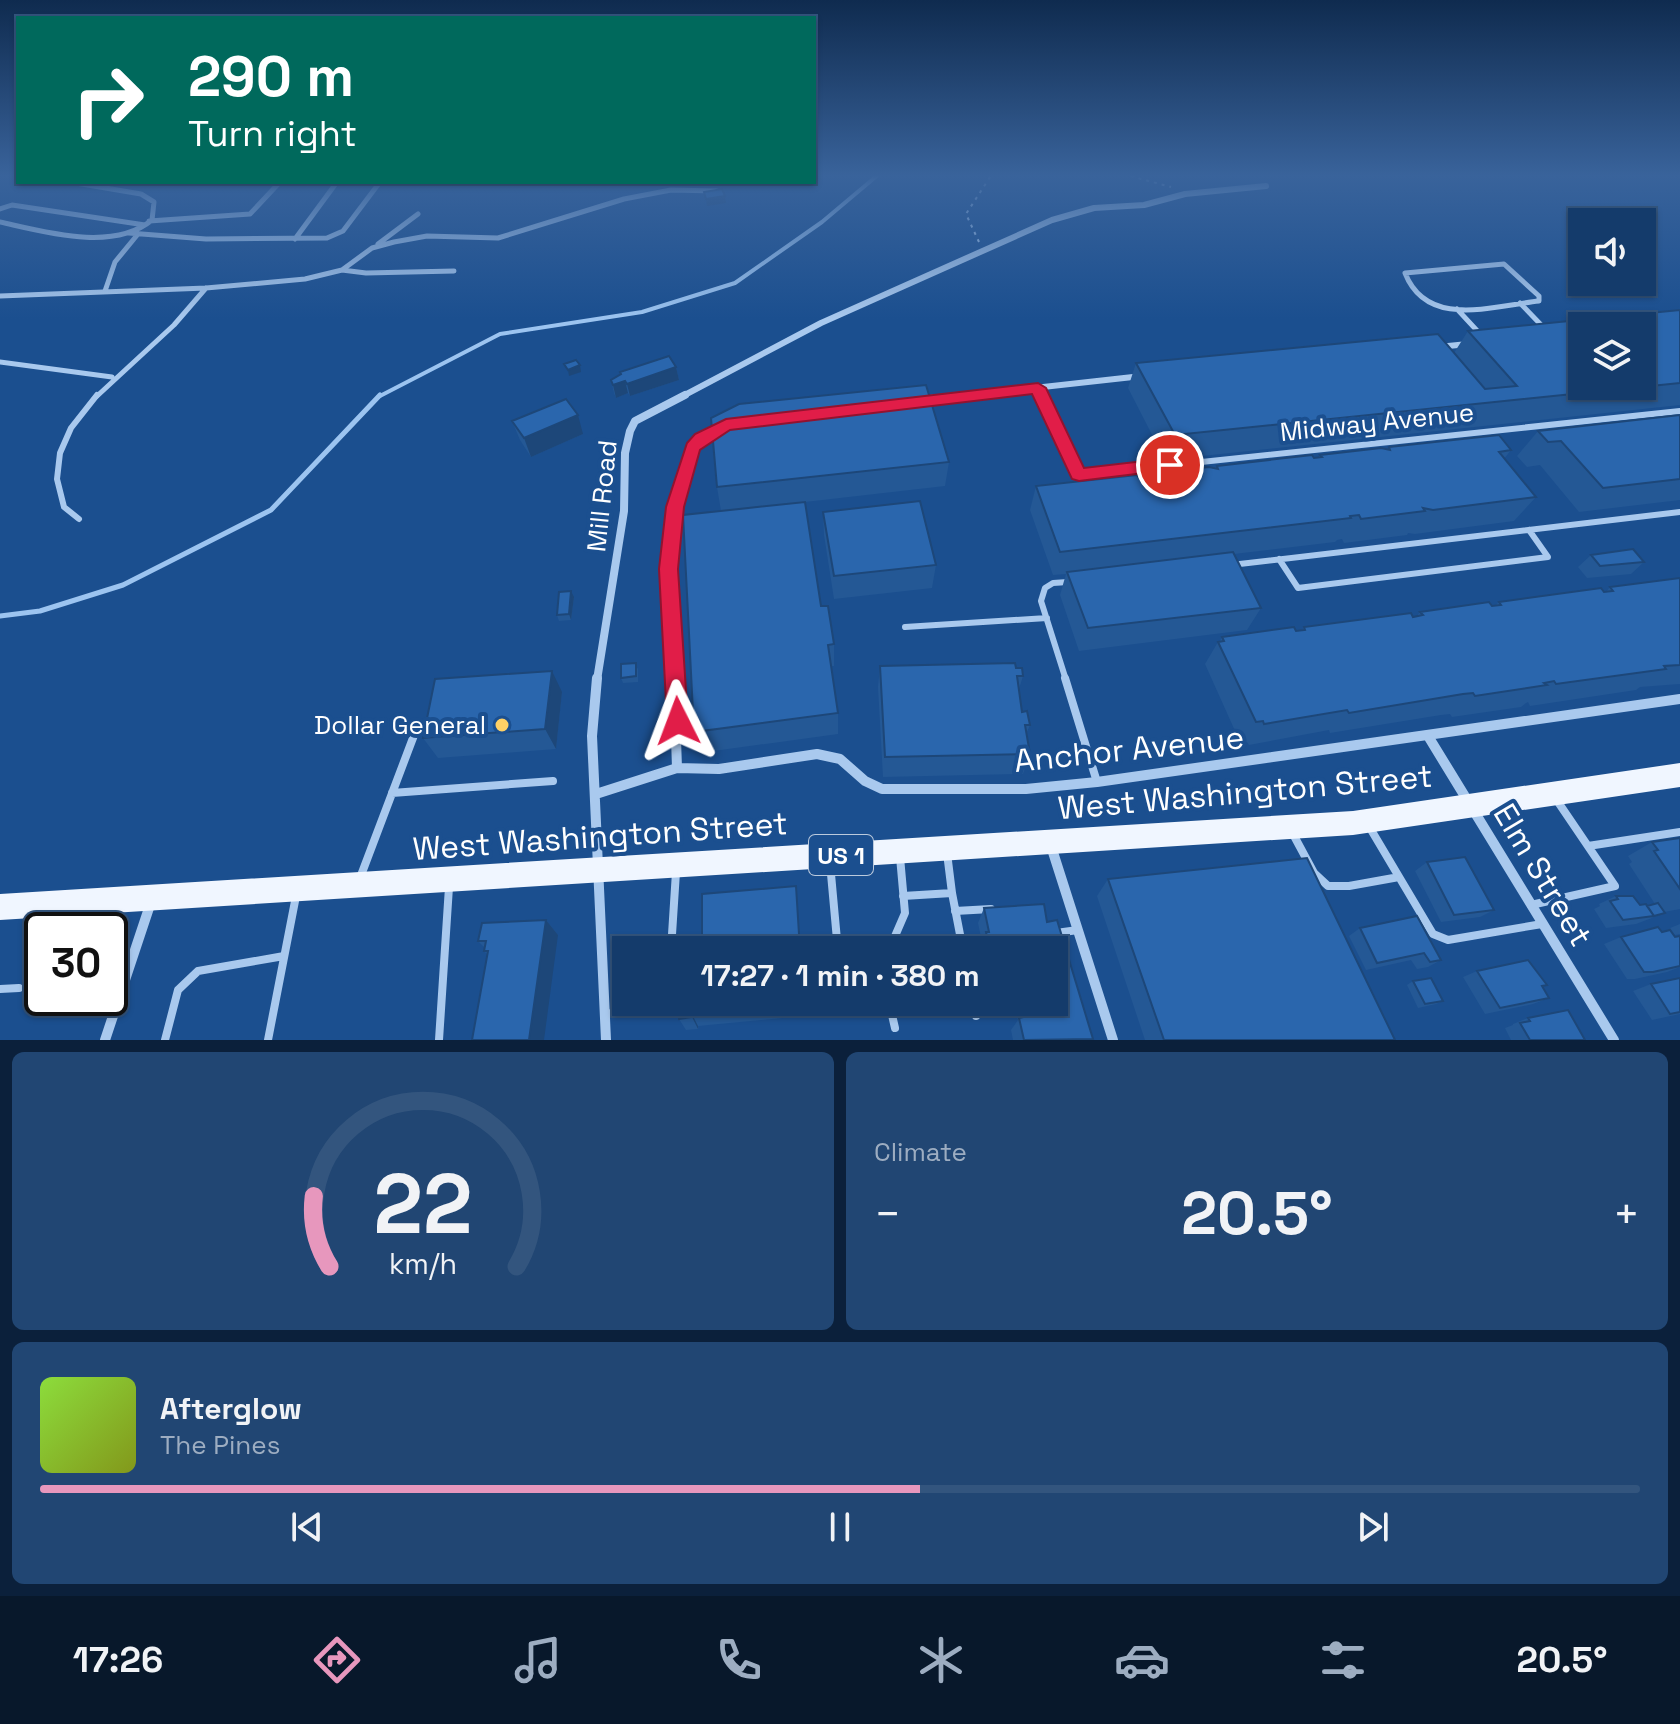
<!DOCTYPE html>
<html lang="en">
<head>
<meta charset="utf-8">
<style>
	body { margin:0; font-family:"Space Grotesk",sans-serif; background:#214673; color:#f1f3f6; height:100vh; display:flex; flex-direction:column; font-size:30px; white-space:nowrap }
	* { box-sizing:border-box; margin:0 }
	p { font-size:26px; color:#9dadc1 }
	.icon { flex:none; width:44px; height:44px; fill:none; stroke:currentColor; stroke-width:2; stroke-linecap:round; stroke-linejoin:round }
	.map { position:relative; height:1040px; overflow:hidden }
	.drawer { display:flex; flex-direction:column; gap:12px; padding:12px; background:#0b203b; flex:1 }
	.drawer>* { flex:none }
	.hud { position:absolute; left:16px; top:16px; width:800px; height:168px; border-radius:0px; box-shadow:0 2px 6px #0004,0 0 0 2px #33557e; background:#00695c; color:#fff; overflow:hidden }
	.tools { position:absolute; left:1568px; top:208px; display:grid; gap:16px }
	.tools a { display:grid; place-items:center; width:88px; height:88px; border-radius:0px; background:#143b6b; box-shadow:0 2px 6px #0004,0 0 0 2px #33557e; font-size:40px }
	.speed { position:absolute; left:24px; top:912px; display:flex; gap:16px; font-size:40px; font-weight:700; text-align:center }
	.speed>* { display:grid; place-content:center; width:104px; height:104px; border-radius:50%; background:#143b6b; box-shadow:0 2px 6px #0004,0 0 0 2px #33557e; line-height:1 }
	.speed .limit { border:4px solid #111; border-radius:12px; background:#fff; color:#111 }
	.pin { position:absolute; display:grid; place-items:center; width:68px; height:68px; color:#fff; margin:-34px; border:4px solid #fff; border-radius:50%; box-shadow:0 2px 8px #0007 }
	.me { position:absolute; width:88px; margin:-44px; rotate:357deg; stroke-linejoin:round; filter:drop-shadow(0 0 6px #0008) }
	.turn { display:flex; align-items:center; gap:28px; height:168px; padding:0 40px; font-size:36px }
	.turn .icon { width:104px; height:104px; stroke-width:2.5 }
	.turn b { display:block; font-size:56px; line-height:68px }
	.big { font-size:60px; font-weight:700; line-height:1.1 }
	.drawer .widget { flex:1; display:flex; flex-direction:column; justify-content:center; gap:12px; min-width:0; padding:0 28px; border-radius:12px; background:#214673 }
	.drawer .dial { align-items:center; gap:0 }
	.dial svg { height:208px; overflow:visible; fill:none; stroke:#33557e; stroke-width:7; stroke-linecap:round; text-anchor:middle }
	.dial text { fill:#f1f3f6; stroke:none }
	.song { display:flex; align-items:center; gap:24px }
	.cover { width:96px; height:96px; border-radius:12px; background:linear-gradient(135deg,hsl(90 70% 55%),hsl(70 70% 35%)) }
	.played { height:8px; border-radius:4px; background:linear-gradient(90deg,#e797bd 55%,#33557e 55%) }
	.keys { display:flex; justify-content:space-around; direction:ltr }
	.heat { display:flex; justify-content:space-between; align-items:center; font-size:44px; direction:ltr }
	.drawer .tiles { flex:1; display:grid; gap:12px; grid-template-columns:1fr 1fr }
	.widget:last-child { grid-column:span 2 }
	.trip { position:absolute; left:612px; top:936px; width:456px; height:80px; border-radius:0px; background:#143b6b; box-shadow:0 2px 6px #0004,0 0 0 2px #33557e; font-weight:700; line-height:80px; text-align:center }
	.menu { display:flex; height:128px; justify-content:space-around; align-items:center; background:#08182b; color:#9dadc1 }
	.menu .icon { width:56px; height:56px }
	.menu .current { color:#e797bd }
	.menu b { font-size:36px; color:#f1f3f6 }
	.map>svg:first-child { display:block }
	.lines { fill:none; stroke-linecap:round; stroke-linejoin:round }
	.stream-far1 { stroke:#9cc4f0; stroke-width:4 }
	.stream { stroke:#9cc4f0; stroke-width:5 }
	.path { stroke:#a9c9ee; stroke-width:2; stroke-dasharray:3 5; stroke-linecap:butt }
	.service-far2 { stroke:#a9c9ee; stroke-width:5 }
	.service-far1 { stroke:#a9c9ee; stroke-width:6 }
	.service { stroke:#a9c9ee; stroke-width:8 }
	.minor-far2 { stroke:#a9c9ee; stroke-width:6 }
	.minor-far1 { stroke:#a9c9ee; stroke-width:8 }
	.minor { stroke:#a9c9ee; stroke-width:10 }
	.primary { fill:#f0f6ff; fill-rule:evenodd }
	.wall { fill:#245895 }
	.shaded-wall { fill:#1d4779 }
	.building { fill:#2a66ad; stroke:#1d4779; stroke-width:2; fill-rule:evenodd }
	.route { fill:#e11d48; stroke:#92132f; stroke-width:2 }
	.poi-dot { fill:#ffd166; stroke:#1b4f8f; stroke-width:3 }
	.labels { text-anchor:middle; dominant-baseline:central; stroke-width:8; stroke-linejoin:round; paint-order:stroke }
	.shield { fill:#1b4f8f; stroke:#bbcadd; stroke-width:2 }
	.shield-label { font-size:24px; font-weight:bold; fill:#fff }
	.street-label { font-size:26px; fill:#fff; stroke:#1b4f8f }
	.poi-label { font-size:26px; fill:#fff; stroke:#1b4f8f; text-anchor:end }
	.near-street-label { font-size:32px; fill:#fff; stroke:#1b4f8f }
</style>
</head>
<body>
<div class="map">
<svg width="1680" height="1040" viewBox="0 0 1680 1040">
	<rect width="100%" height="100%" fill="#1b4f8f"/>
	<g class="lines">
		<path class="stream-far1" d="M378,397l122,-63 142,-22 93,-29 87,-61 57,-48"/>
		<path class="stream" d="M0,616l40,-5 83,-26 148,-75 109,-115"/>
		<path class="path" d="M1123,174l48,13
			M979,242l-13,-28 26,-40"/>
		<path class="service-far2" d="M0,209l12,-4 133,20
			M149,221l101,-7 30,-32
			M0,222c45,10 113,30 152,-2l2,-18 -13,-8 -71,-12
			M129,233l77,6 121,-1 16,-7 37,-49
			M295,239l42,-57
			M378,244l40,-30
			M1504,264l35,32v5c-47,5 -112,28 -134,-28z
			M342,270l24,3 88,-2
			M105,291l10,-29 23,-28
			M0,296l206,-8 99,-9 37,-9 30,-22 22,-6 33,-6 71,2 126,-39 47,-9 46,1
			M1520,303l25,26
			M1457,309l25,27
			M0,362l112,15
			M1038,388l4,9
			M96,397l78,-72 32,-37"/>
		<path class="service-far1" d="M1041,395l38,80 601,-64
			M79,519l-15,-12 -7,-28 3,-26 11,-25 26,-33
			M1279,559l19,29 250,-31 -19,-27
			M1231,565l449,-53
			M905,627l142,-9
			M1066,680l-25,-79 4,-13 8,-5 15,-1"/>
		<path class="service" d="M1065,678l32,104
			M392,793l161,-12
			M1370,828l63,106 15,6 94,-16
			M1293,834l21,39 14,13h21l50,-9
			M1588,846l92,-14
			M830,863l7,77 16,10
			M360,878l56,-148
			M952,893l11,57
			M903,896l49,-3 -5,-40
			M1531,905l84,-19 -59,-87
			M955,911l36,-2
			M1056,933l22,-3
			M671,950l5,-78
			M889,950l16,-37 -5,-56
			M0,989l19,-1
			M889,1002l6,26
			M973,1002l3,14
			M606,1015l34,-13
			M165,1040l13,-50 20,-19 86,-15
			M268,1040l28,-144
			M439,1040l10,-153"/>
		<path class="minor-far2" d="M1438,347l30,-3
			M681,397l140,-74 231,-103 42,-12 50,-3 41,-11 81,-8
			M952,397l190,-21"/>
		<path class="minor-far1" d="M920,400l51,-5
			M597,680l27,-169 1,-58 5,-22 5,-10 50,-26
			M674,680l-4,-131 5,-42 18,-59 8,-9 20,-11"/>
		<path class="minor" d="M597,678l-5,58 14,304
			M674,678l3,90
			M1428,736l186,304
			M596,794l81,-26 42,1 98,-15 23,5 25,22 17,8h144l71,-7 583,-83
			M1051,846l62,194
			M105,1040l46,-138"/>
		<path class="primary" d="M1680,763v24l-327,48 -1353,85v-26l1353,-83z"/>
	</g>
	<path class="wall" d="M1680,310v95l-515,55 -37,-72 8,-25 318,-10 14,-22z
		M676,367l3,13 -49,16 -2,-3 -12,5 -2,-5 -3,-13 9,-5v-3z
		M1680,415v85l-101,12 -39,-47 -13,2 -10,-11 21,-25z
		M512,421l71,13 -52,23 -11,-17z
		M1389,447l122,3 -7,9 32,38 -22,24 -99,13 -7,-1 -1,2 -63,8 -2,-4 -5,1 -2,2 -101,12 27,54 -14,22 -168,21 -19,-56 6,-21 -13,1 -23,-65 6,-24 108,-9 2,-3 168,-16h4l2,-3 68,-6z
		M949,462l-4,24 -140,16 16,104 13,38v22h-3l7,47v21l-139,19 -5,-21 27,-221 -4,-24z
		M823,512l113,53 -4,23 -98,11 -10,-64z
		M1591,555l53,7 -13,12 -44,4 -9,-11z
		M1680,578v106l-40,3 -4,3 -106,16 -2,-4 -2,1 -5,4 -69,10 -2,-3 -9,1 -111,18 -1,-3 -80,15 -2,-3h-7l-35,-78 13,-22 2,-1 2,-4 74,-6 6,-1 2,-3 109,-10 4,-1 3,-4 75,-6 4,-4 107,-10 4,-5z
		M574,597l-3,23 -12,1 -2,-6z
		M880,666l136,2 7,8 -4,13 3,23 8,13 -4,9 4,20 -7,20 -140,3 -5,-90z
		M638,668v14l-15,1 -2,-5z
		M562,692l-6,57 -118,9 -15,-20z
		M1680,838v71l-16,3 1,1 -29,11 -30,4 -12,-19 6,-3 -1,-2 17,-8 24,9 7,1 8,-2 -26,-40 3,-2 -4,-6 24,-14z
		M1427,862l67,48 -14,7 -39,5 -26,-51z
		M1108,879l287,161h-250l-48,-144z
		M984,908l63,14 46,117 -1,1h-79l-2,-10 7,-10 -5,-18h41v-52h-74v-3l2,-5 -4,-19z
		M546,920l12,15 -71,19 -3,-3 1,-3 -7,-7z
		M1680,924v10l-5,1 -5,-7z
		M1360,928l81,32 -13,7 -11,2 -6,-9 -45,10 -17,-34z
		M1662,932l13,5 5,-1v31l-13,5 -32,7h-8l-23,-35 17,-7z
		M1477,971l70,14 -4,1 6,12 -16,6 -48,10 -22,-37z
		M1680,978v36l-28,6 -19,-29 18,-7z
		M1413,981l30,20 -7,3 -18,4 -11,-23z
		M679,1002h165v4l-41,4v6l-105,10v3l-12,1 -7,-11z
		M1528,1018l57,22h-74l-6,-12 8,-3v-1z"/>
	<path class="shaded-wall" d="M725,196l1,7 -19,3 -1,-7z
		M580,365l1,7 -12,4 -1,-6z
		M676,367l3,13 -49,16 -3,-12z
		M625,381l3,12 -12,5 -3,-13z
		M578,415l5,19 -52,23 -7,-19z
		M571,591l3,6 -3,23 -2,-6z
		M552,671l10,21 -6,57 -11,-20z
		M546,920l12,15 -14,105h-15z
		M692,1014l6,12v3l-6,-12z"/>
	<path class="building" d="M722,189l3,7 -19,3 -2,-7z
		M1680,310v73l-505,52 -39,-72 302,-29 47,55 32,-3 -49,-55zM1582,326h60v60h-60z
		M669,356l7,11 -49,17 -2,-3 -12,4 -2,-5 10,-6 -1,-2z
		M576,360l4,5 -12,5 -4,-6z
		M926,385l23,77 -232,25 -6,-69 28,-14z
		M566,399l12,16 -54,23 -12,-17z
		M1680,415v64l-77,9 -42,-47 -13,1 -10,-11z
		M1499,435l12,15 -12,2 37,45 -103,13 -10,-2 2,3 -64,8 -2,-4 -9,1 1,2 -291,34 -24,-66 101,-11 2,3 8,-1 -1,-3 63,-7 9,2 -1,-3 95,-11 2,3 8,-1 -2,-2 61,-7 9,2 -1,-3z
		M920,501l16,64 -102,11 -11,-64z
		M805,502l16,104h7l6,38 -6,1 10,68 -144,19 -11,-217z
		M1633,549l11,13 -44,4 -9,-11z
		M1233,552l28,56 -173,20 -21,-56z
		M1680,578v87l-16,1 2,3 -110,15 -2,-3 -10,2 3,2 -72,11 -2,-3 -10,1 -114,19 -2,-3 -83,14 -1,-3 -7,1 -38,-80 6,-1 -2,-4 72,-10 2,4 9,-1 -1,-3 107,-14 2,4 10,-2 -3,-3 69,-10 3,4 9,-1 -2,-3 102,-14 3,4 9,-1 -3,-4z
		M571,591l-2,23 -12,1 2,-23z
		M636,663v13l-15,2v-14z
		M1015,663l1,5h6l1,8h-6l5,36 5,-1 3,14h-5l5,29 -145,3 -5,-91z
		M552,671l-7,58 -122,9 12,-59z
		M1680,838v51l-26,-38 4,-1 -6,-8z
		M1465,857l29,53 -40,5 -27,-53z
		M1307,858l88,182h-231l-56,-161z
		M796,886l4,64h-98v-56z
		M1616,896h17l7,9 6,-1 8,12 -31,4 -13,-19 8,-2z
		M1658,903l7,10 -11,3 -7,-10z
		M1044,904l3,18 10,-2 36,119 -69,1 -5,-22 9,-2 -4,-14h30v-52h-64l-4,-18h3l-5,-24z
		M1417,916l24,44 -11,2 -6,-9 -47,10 -17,-35z
		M546,920l-17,120h-57l16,-89h-4l2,-10h-8l4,-18z
		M1658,927l4,5 8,-2 5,7 5,-1v30l-27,6h-9l-23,-35z
		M1528,960l19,25 -5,1 7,12 -49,10 -23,-37z
		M1431,978l12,23 -18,3 -12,-23z
		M1680,978v34l-10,2 -19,-30z
		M679,1002h123v2l-110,10v3l-13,2z
		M1568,1010l17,30h-55l-10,-17 10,-2 -2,-3z"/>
	<linearGradient id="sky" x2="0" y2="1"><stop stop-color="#0f2b4f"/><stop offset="0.55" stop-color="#39639b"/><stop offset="1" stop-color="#39639b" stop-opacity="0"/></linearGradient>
	<rect width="1680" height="319" fill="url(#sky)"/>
	<path class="route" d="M1038,383l8,5 38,80 86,-10 9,7 -2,4 -98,12 -7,-2 -40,-85 -302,36 -30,20 -16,57 -6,62 10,152 -3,7 -7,3 -8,-3 -3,-7 -8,-152 7,-62 21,-64 8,-9 31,-15z"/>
	<circle class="poi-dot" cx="502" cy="725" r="8"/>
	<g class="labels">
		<rect class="shield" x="809" y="835" width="64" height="40" rx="6"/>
		<g class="shield-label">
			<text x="841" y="855">US 1</text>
		</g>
		<g class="street-label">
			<text transform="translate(1377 422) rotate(-6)">Midway Avenue</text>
			<text transform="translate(602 496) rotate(-84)">Mill Road</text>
		</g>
		<g class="poi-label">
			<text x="486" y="725">Dollar General</text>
		</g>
		<g class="near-street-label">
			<text transform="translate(1129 749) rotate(-6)">Anchor Avenue</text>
			<text transform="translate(1245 792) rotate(-5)">West Washington Street</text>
			<text transform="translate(600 836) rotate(-4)">West Washington Street</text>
			<text transform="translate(1543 875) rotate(59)">Elm Street</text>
		</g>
	</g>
</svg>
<div class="tools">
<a><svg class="icon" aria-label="sound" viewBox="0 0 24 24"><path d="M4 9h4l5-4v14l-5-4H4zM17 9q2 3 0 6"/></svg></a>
<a><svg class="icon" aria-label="layers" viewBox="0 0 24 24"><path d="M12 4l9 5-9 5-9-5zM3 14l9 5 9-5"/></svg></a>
</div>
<div class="speed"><div class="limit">30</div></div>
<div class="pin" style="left:1170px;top:465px;background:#d93025"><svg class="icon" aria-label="arrive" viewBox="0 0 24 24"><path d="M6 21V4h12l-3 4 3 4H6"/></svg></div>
<svg class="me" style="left:678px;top:721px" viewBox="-20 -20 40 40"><path d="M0-17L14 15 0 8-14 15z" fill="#e11d48" stroke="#fff" stroke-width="4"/></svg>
<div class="trip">17:27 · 1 min · 380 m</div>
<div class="hud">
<div class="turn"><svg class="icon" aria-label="right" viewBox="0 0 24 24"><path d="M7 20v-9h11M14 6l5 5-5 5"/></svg><div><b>290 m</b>Turn right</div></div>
</div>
</div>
<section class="drawer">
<div class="tiles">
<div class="widget dial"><svg viewBox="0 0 100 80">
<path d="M14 69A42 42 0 1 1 86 69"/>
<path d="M14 69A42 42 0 0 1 8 42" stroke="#e797bd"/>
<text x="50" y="56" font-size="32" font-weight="700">22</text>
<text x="50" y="72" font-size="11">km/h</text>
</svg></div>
<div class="widget"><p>Climate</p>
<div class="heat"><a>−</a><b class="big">20.5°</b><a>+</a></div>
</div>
<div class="widget">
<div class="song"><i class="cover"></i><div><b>Afterglow</b><p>The Pines</p></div></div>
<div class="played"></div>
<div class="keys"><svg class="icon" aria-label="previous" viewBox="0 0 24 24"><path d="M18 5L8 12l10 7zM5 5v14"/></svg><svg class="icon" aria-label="pause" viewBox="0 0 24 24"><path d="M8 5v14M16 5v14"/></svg><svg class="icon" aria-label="next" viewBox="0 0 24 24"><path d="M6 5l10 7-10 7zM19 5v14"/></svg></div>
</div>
</div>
</section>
<nav class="menu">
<b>17:26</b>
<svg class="icon current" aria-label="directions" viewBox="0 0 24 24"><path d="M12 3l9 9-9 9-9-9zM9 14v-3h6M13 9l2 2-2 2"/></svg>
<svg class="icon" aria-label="music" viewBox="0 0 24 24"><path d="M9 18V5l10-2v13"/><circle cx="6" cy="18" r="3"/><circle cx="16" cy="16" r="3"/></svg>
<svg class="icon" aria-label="phone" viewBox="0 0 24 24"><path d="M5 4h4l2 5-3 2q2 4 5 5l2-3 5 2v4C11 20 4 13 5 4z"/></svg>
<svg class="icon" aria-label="climate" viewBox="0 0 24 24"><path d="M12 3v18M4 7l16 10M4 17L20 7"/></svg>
<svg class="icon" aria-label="car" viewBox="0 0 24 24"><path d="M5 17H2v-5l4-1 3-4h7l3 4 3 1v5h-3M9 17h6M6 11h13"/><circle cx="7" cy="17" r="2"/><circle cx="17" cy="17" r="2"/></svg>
<svg class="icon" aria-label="filters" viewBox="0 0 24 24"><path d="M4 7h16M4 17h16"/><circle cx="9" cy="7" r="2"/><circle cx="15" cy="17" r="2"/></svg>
<b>20.5°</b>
</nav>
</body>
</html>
